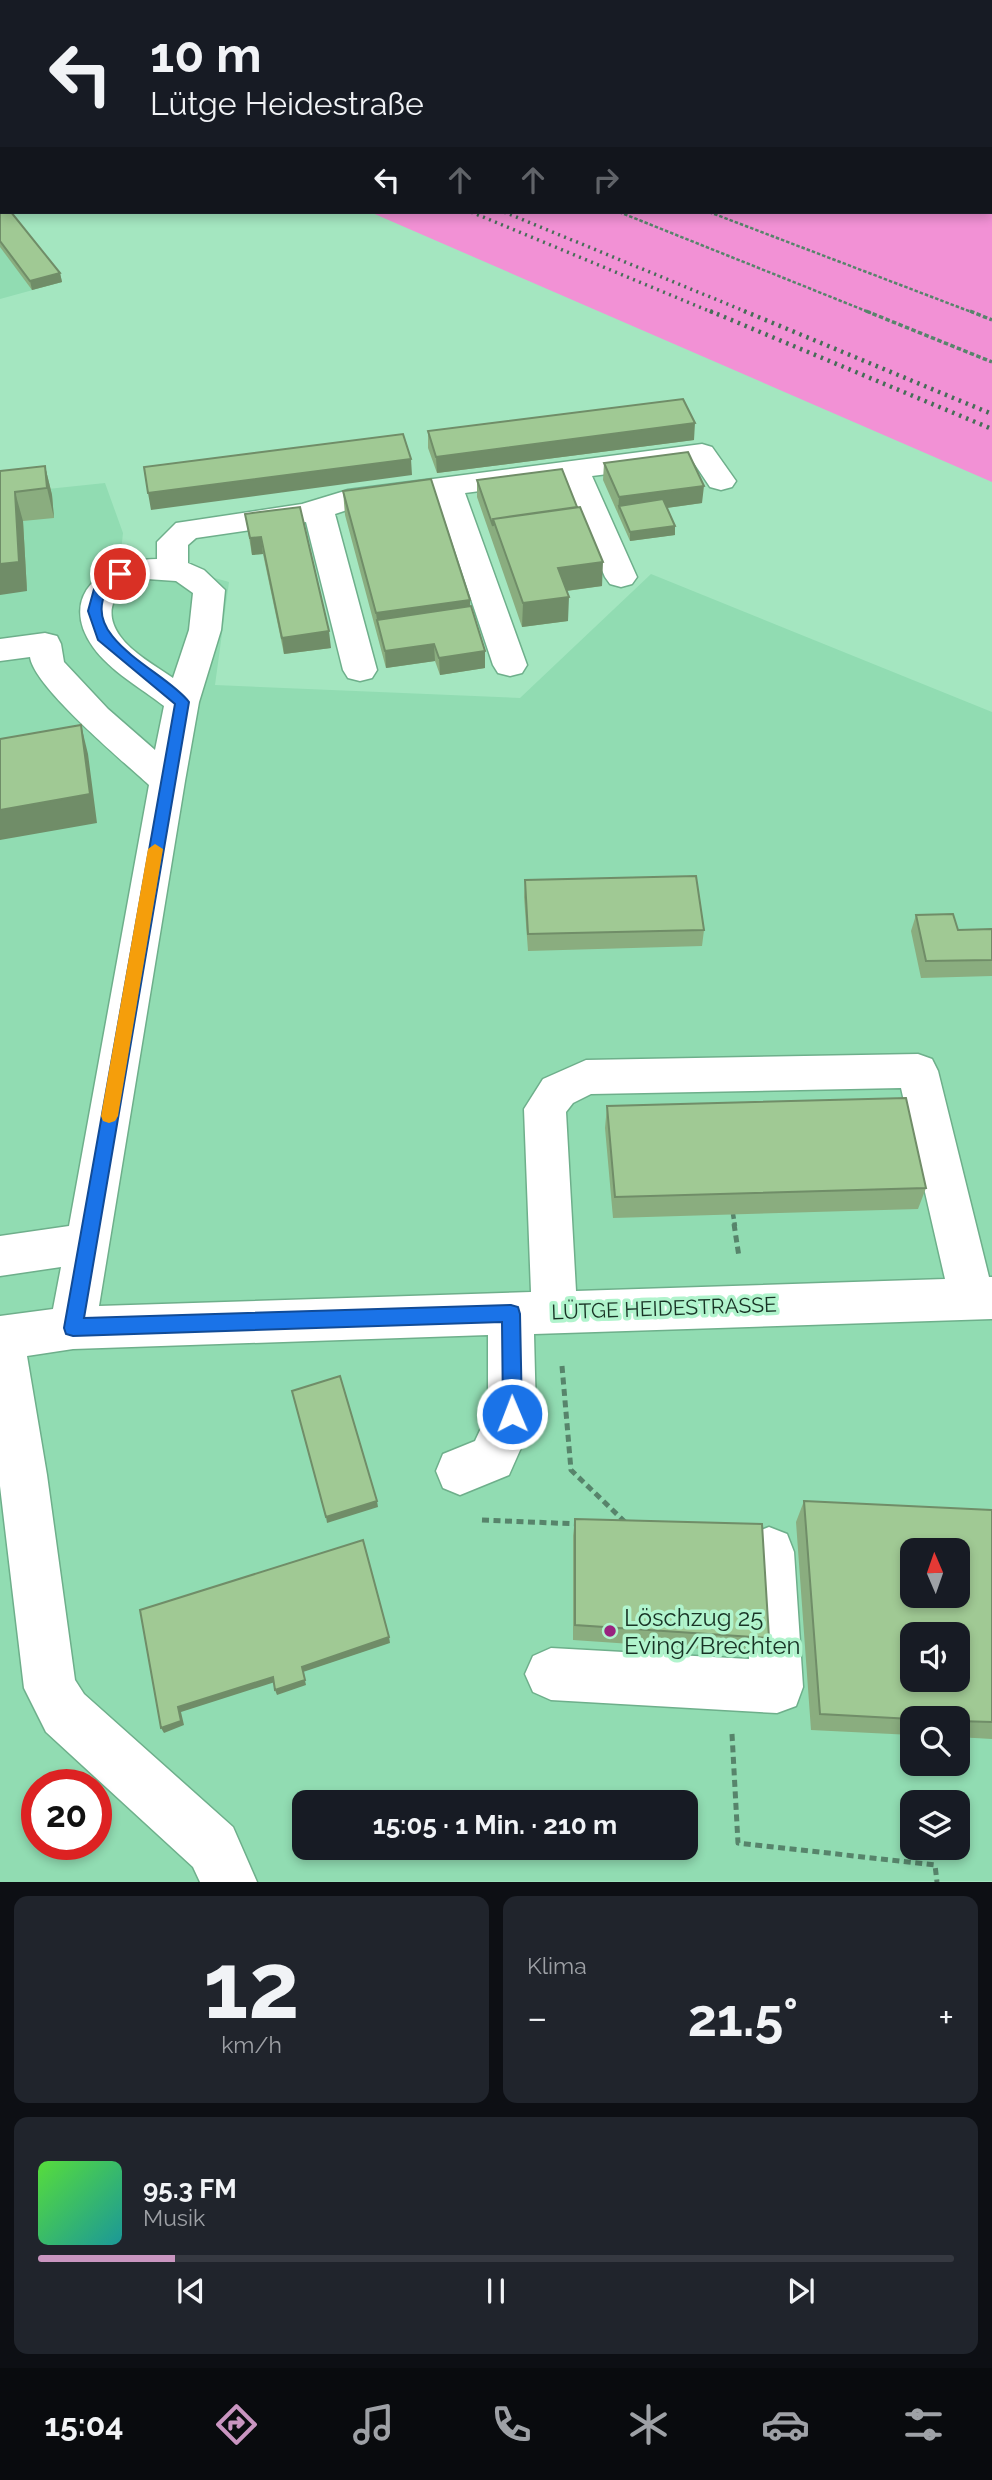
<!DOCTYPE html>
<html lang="de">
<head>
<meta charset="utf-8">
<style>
	body { margin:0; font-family:Raleway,sans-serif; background:#20242c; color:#f1f3f6; height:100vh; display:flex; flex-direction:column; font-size:26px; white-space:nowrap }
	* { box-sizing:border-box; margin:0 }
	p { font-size:23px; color:#9ea1a6 }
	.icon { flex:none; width:38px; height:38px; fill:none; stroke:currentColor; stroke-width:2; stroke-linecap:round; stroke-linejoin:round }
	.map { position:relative; height:1882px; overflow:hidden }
	.details { display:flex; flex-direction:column; gap:14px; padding:14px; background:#0d0f14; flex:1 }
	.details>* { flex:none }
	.top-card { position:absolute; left:0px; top:0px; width:992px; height:214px; box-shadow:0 4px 10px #0003; background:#171b24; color:#f1f3f6; overflow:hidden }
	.needle { width:46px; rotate:358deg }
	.fabs { position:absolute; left:900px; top:1538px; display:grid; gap:14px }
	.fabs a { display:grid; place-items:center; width:70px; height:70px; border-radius:14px; background:#171b24; box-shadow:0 4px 10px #0003; font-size:35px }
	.speed { position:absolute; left:21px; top:1769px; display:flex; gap:14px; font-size:35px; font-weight:700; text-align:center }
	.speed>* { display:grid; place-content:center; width:91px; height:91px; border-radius:50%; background:#171b24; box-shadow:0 4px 10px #0003; line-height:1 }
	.speed .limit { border:10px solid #d22; background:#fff; color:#111 }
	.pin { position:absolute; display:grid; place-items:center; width:60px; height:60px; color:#fff; margin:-30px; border:4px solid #fff; border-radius:50%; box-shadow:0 2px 7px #0007 }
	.me { position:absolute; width:77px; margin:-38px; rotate:359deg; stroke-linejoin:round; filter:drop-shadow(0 0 5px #0008) }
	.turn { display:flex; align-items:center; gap:24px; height:147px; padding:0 35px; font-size:32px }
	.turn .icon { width:91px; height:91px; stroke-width:2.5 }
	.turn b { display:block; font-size:49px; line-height:60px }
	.lanes { display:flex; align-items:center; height:66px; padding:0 35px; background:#0003; justify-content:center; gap:35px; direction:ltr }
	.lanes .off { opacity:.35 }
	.big { font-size:52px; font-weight:700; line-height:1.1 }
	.details .card { flex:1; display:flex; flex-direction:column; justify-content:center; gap:10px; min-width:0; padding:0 24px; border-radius:14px; background:#20242c }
	.details .dial { align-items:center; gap:0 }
	.dial b { font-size:91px; line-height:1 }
	.song { display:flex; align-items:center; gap:21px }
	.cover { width:84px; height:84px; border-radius:10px; background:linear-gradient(135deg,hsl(110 70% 55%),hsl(180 70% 35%)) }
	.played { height:7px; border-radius:4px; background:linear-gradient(90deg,#c995c0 15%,#363941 15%) }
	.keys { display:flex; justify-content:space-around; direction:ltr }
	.heat { display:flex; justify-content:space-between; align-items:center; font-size:38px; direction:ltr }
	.details .tiles { flex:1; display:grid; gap:14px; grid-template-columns:1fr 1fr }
	.card:last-child { grid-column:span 2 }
	.trip { position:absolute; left:292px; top:1790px; width:406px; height:70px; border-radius:14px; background:#171b24; box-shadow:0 4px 10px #0003; font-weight:700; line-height:70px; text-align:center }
	.tab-bar { display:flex; height:112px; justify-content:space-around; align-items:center; background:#090b0e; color:#9ea1a6 }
	.tab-bar .icon { width:49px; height:49px }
	.tab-bar .current { color:#c995c0 }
	.tab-bar b { font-size:32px; color:#f1f3f6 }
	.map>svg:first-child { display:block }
	.built { fill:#91dcb2; fill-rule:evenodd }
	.green { fill:#f291d5 }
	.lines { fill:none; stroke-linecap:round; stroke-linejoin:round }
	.minor-casing { stroke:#6eaf8b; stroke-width:3 }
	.path-far3 { stroke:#57846b; stroke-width:2.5; stroke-dasharray:3.5 2; stroke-linecap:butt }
	.path-far2 { stroke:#57846b; stroke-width:3.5; stroke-dasharray:4.5 2.5; stroke-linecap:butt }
	.path-far1 { stroke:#57846b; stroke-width:4.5; stroke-dasharray:5 3.5; stroke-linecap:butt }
	.path { stroke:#57846b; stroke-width:5; stroke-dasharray:7 4.5; stroke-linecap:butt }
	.minor { fill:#fff; fill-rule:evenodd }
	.rail-far1 { stroke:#456d57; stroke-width:3.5; stroke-dasharray:2 4.5; stroke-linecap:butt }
	.rail { stroke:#456d57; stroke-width:4.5; stroke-dasharray:2.5 5; stroke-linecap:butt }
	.wall { fill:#8aad7f }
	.shaded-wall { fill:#708d68 }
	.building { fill:#a0c994; stroke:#708d68; stroke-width:2; fill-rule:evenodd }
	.route { fill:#1a73e8; stroke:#114b97; stroke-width:2 }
	.slow { fill:#f59e0b }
	.poi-dot { fill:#99237f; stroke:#b1f4cd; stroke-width:2.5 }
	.labels { text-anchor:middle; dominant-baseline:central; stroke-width:7; stroke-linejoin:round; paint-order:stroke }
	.street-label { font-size:21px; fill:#183325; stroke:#b1f4cd }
	.near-poi-label { font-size:24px; fill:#183325; stroke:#b1f4cd; text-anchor:start }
</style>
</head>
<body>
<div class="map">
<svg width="992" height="1882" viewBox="0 0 992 1882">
	<rect width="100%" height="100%" fill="#a4e6c0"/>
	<path class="built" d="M0,211l7,1 55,70 -62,17z
		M105,483l18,50 -2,19 108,30 -14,103 305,13 131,-124 341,138v1169l-992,1v-1388zM912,1550h45v46h-45zM912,1634h45v46h-45zM912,1718h45v46h-45zM37,1785h59v59h-59zM304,1802h382v46h-382zM912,1802h45v46h-45z"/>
	<path class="green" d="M747,0h245v482l-622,-270h620v-210z"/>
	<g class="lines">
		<defs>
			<path id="minor" d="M422,0h24l1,2h-24z
				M527,0h22l-23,2z
				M702,444l10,3 24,34 -4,6 -11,3 -11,-3 -16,-24 -102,13 45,101 -5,7 -11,3 -11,-3 -5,-7 -42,-97 -98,13 62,172 -5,8 -12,3 -12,-3 -5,-8 -56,-168 -84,11 -18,6 42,156 -5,8 -12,3 -12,-3 -5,-8 -37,-148 -110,16 -8,7v18l16,7 21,20 -4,40 -22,72 -14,79 -86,525 432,-14 -7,-183 19,-30 43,-19 332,-6 14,5 6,12 51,206h3v42l-458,15 2,80 -27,61 -49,20 -17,-7 -7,-17 7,-17 32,-13 13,-28v-78l-415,14 -46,7 20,119 28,205 9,14 149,133 24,55h-57l-7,-15 -147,-135 -22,-44 -24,-202v-170l53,-7 8,-42 -61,9v-40l69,-10 80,-441c-26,-24 -115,-98 -119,-128l-30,4v-22l45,-6 12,3 4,8 3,18 44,47 47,41 9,-44c-23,-18 -54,-35 -71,-59 -37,-53 13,-88 64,-88v-17l19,-19 126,-19 46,-14zM147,579l29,2 17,12 -4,37 -16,48c-17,-12 -41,-25 -53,-42 -20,-28 -2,-51 27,-57zM901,1088l44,191 -369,12 -10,-179 7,-9 18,-9z
				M769,1527l18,7 7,18 9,135 -7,19 -19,7 -226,-13 -18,-8 -8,-18 8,-18 18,-8 198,11 -5,-107 7,-18z"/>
		</defs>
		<use href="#minor" class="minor-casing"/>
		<path class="path-far3" d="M84,0l5,2
			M990,92l2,2
			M619,212l252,101
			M709,212l265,101"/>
		<path class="path-far2" d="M866,311l126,51
			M970,311l22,9"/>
		<path class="path-far1" d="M733,1214l2,12"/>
		<path class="path" d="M734,1224l5,33
			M562,1366l9,104 54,52
			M482,1520l97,4
			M732,1734l6,109 197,22 2,17"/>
		<use href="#minor" class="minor"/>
		<path class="rail-far1" d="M471,212l243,101
			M504,212l245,101"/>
		<path class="rail" d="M710,311l282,118
			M744,311l248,103"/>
	</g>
	<path class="wall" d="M321,0h70v2h-65z
		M0,202l60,71 2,9 -30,8 -32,-43z
		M428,431l266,9 -257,33 -9,-25z
		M604,463l98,40 -35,5 8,18v9l-45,6 -27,-61z
		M45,466l7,29 2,23 -31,3 4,70 -27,-120z
		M477,480l125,106 -35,5 1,30 -46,6 -45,-130z
		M343,491l128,115 14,45v17l-45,7 -5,-14 -49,7 -41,-153z
		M245,514l86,134 -47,6 -21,-100 -11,1z
		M525,880l179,50 -2,16 -174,5 -4,-54z
		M916,915l42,15 34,-1v47l-71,2 -10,-47z
		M607,1106l319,82 -8,21 -305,9 -8,-90z
		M804,1501l188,9v229l-35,-2v-19h-45v17l-101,-5 -15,-208z
		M575,1519l194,119 -6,15 -190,-13v-104z"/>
	<path class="shaded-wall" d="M60,273l2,9 -30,8 -2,-9z
		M695,423l-1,17 -257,33 -1,-16z
		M411,459l1,16 -261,35 -3,-17z
		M45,466l7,29 2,23 -7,-30z
		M704,486l-2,17 -79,11 -4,-8 -1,8 1,-17z
		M15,492l8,29 4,70 -27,4v-31z
		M675,526v9l-45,6v-9z
		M261,537l2,17 -11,1 -2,-17z
		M603,562l-1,24 -45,6 1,-24z
		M569,597l-1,24 -46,6 1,-24z
		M470,600l1,23 -94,-3 -1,-7z
		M329,631l2,17 -47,6 -2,-16z
		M434,644l1,17 -49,7 -1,-17z
		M485,651v17l-45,7 -1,-17z
		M81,725l7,29 9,69 -97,17v-30z
		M377,1501l1,6 -51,16 -1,-6z
		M389,1637l1,6 -87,29 3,13 -29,10 -2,-5 27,-23z
		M273,1677l2,5 -94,30 3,13 -20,8 -3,-5 17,-21z"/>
	<path class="building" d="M341,0h47l-3,2h-39z
		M583,0h58l-3,2h-58z
		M692,0h42l-1,2h-41z
		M2,201v11h9l49,61 -30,8 -30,-40v-39z
		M683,399l12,24 -259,34 -8,-26z
		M403,434l8,25 -263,34 -4,-26z
		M688,452l16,34 -85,11 -15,-34z
		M45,466l2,22 -32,4 4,70 -19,2v-93z
		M562,469l15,38 -84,12v7l-16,-46z
		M431,479l39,121 -94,13 -33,-122z
		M663,499l12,27 -45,6 -11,-26z
		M300,507l29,124 -47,7 -21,-101 -11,1 -5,-24z
		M580,507l23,55 -45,6 11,29 -46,6 -30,-84z
		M471,606l14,45 -46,7 -5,-14 -49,7 -8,-31z
		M81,725l9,69 -90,16v-71z
		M696,876l8,54 -176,4 -3,-54z
		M953,914l5,16 34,-1v31l-66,1 -10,-46z
		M906,1098l20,90 -311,9 -8,-91z
		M340,1376l37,125 -51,16 -34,-126z
		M804,1501l188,9v212l-35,-1v-3l-45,1 -92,-5zM912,1550h45v46h-45zM912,1634h45v46h-45z
		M575,1519l187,5 7,114 -194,-13z
		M363,1540l26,97 -87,30 3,13 -30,10 -2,-13 -95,30 3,14 -20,7 -21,-118z"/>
	<path class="route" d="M120,570l7,4c-6,6 -17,11 -21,18 -25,48 61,80 83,110l-105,616 427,-13 7,2 2,7 2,100 -3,6 -7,3 -7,-3 -2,-6 -1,-92 -429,14 -7,-2 -2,-6 111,-624 -77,-64 -10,-29 6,-22z"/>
	<path class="slow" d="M155,844l8,5 -45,267 -3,5 -6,2 -6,-2 -2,-5 47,-267z"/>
	<circle class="poi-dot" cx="610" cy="1631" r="7"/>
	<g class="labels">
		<g class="street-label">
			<text transform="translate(664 1308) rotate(-2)">LÜTGE HEIDESTRASSE</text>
		</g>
		<g class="near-poi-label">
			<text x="624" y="1617">Löschzug 25<tspan x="624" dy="28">Eving/Brechten</tspan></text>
		</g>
	</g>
</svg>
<div class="fabs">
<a><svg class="needle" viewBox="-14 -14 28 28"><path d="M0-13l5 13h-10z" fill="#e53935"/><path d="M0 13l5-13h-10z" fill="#9ea1a6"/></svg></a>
<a><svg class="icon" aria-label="sound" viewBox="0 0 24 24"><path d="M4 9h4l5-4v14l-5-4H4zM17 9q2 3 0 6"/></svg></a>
<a><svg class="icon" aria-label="search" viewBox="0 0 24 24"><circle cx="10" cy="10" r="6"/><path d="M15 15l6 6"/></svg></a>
<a><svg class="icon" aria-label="layers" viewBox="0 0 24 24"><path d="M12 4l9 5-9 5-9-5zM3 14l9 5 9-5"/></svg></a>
</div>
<div class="speed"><div class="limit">20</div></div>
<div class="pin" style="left:120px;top:574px;background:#d93025"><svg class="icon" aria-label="arrive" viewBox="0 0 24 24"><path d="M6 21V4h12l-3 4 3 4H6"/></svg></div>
<svg class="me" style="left:512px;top:1414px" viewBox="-20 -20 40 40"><circle r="17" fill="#1a73e8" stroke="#fff" stroke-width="3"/><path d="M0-11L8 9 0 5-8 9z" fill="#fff"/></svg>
<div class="trip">15:05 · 1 Min. · 210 m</div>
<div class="top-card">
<div class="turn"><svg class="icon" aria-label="left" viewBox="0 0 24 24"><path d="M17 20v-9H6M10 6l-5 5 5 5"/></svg><div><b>10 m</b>Lütge Heidestraße</div></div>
<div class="lanes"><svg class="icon" aria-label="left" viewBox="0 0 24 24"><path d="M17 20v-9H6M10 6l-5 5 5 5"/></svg><svg class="icon off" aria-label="ahead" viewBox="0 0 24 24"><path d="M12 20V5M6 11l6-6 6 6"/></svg><svg class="icon off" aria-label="ahead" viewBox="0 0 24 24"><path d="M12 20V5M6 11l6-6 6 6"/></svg><svg class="icon off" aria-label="right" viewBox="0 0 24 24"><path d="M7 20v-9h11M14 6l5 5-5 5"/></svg></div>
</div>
</div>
<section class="details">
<div class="tiles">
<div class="card dial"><b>12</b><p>km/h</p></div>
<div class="card"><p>Klima</p>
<div class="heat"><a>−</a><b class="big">21.5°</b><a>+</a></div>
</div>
<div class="card">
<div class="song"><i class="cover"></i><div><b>95.3 FM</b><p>Musik</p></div></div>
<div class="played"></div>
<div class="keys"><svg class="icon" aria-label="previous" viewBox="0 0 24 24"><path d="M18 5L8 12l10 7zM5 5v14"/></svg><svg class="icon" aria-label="pause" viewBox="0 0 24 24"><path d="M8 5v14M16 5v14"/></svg><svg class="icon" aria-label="next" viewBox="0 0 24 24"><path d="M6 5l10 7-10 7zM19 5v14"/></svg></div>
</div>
</div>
</section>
<nav class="tab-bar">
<b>15:04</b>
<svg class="icon current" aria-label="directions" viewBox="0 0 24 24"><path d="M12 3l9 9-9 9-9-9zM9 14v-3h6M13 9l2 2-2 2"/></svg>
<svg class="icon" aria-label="music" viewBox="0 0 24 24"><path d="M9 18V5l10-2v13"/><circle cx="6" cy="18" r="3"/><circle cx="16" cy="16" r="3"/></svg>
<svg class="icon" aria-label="phone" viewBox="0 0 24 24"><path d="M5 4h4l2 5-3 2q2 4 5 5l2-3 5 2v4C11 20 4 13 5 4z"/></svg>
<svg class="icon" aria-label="climate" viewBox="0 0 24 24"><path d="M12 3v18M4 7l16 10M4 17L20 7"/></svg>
<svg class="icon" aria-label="car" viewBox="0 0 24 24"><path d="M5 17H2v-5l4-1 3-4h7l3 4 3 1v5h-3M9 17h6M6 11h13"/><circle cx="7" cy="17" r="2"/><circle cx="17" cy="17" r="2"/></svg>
<svg class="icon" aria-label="filters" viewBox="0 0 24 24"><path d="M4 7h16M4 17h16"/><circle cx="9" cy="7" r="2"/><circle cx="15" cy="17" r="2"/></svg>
</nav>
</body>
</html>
